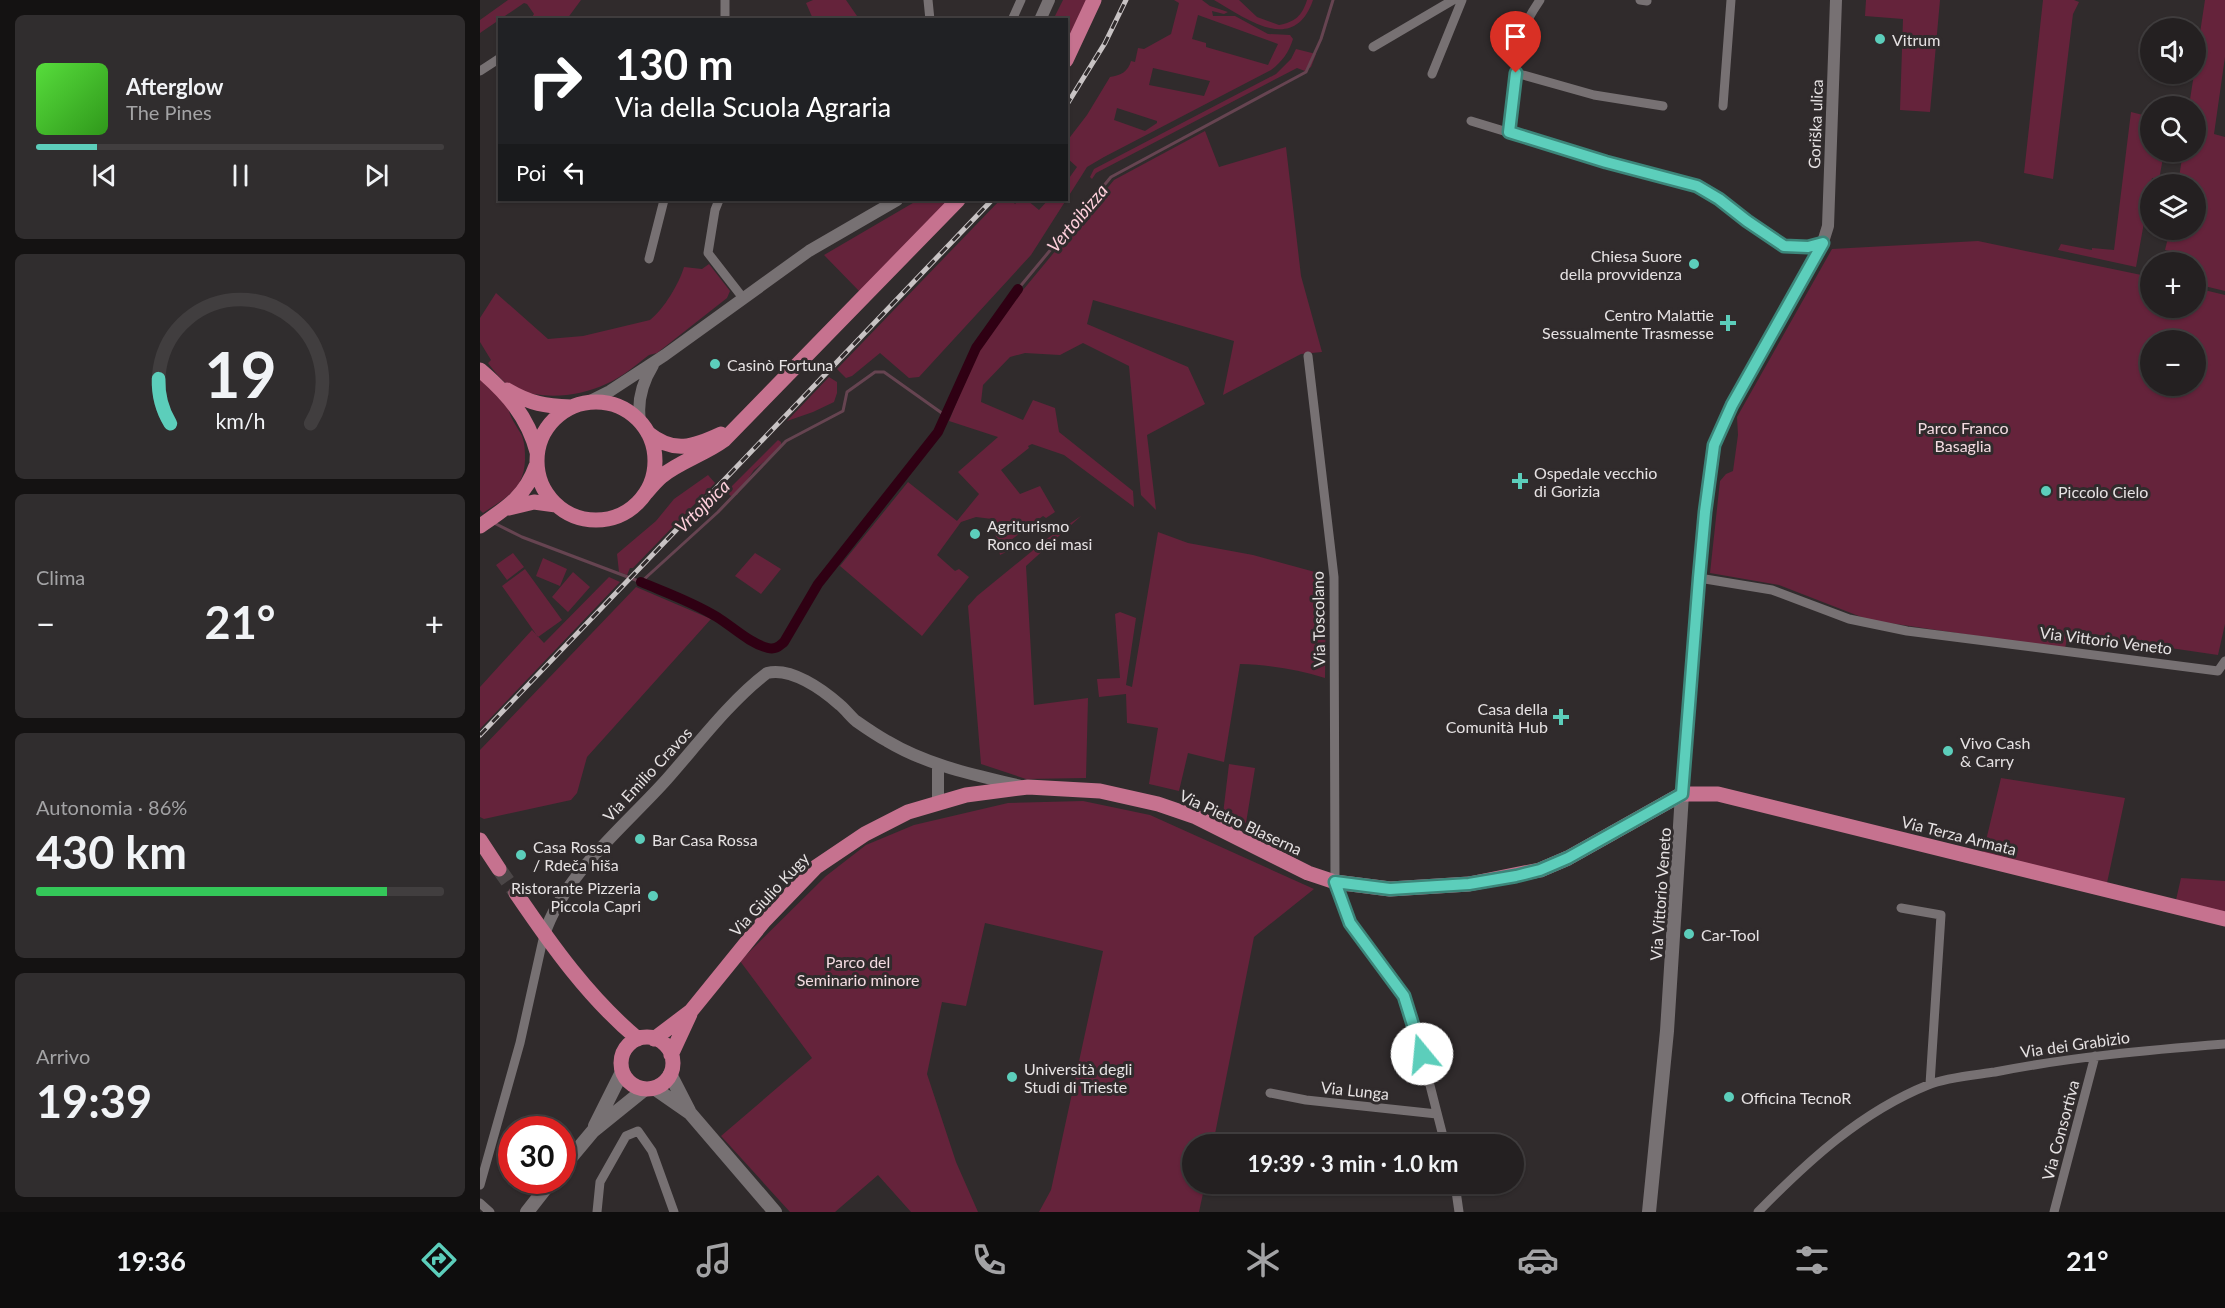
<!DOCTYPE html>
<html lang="it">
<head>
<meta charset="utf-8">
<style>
	body { margin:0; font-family:Lato,sans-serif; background:#302d2e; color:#f1f3f6; height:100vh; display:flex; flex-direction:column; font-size:22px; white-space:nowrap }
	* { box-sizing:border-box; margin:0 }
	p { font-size:20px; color:#a3a3a5 }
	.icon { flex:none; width:33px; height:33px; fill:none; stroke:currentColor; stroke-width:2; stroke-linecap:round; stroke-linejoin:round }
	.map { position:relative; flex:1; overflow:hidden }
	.sheet { display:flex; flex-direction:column; gap:15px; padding:15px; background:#141212; width:480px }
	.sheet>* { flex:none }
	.banner { position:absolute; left:18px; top:18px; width:570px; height:183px; border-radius:0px; box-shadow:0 2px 4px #0004,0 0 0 2px #413e3f; background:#202124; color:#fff; overflow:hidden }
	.controls { position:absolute; left:1660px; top:18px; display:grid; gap:12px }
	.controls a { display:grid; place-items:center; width:66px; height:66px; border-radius:50%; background:#242021; box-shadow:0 2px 4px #0004,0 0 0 2px #413e3f; font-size:30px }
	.speed { position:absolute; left:18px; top:1116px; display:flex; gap:12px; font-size:30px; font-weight:700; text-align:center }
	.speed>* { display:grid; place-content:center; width:78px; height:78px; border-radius:50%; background:#242021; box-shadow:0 2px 4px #0004,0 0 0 2px #413e3f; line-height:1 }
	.speed .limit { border:9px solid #d22; background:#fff; color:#111 }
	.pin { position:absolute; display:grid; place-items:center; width:51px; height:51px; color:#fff; margin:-62px -26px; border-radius:50% 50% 50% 0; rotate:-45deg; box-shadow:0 0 6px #0007 }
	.pin .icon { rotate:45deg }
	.me { position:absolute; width:66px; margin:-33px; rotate:343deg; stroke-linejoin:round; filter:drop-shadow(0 0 4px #0008) }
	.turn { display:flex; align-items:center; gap:21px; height:126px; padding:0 18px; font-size:27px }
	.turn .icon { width:78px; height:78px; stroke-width:2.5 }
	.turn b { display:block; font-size:42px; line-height:51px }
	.then { display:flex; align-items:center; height:57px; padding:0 18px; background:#0003; gap:12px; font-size:22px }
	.big { font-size:45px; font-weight:700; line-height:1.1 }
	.sheet .tile { flex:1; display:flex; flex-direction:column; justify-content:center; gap:9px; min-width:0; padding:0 21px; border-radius:9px; background:#302d2e }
	.sheet .dial { align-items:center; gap:0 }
	.dial svg { height:156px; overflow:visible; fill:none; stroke:#413e3f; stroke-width:7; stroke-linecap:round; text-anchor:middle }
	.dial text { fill:#f1f3f6; stroke:none }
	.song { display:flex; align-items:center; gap:18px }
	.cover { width:72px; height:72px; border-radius:9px; background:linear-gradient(135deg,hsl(110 70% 55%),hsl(110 70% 35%)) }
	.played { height:6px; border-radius:3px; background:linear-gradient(90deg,#5ccebb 15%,#413e3f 15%) }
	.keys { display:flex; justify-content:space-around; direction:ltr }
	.heat { display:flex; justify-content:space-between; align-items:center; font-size:33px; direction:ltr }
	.charge { height:9px; border-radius:4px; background:linear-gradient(90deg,#34c759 86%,#413e3f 0) }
	.trip { position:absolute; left:702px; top:1134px; width:342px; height:60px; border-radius:30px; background:#242021; box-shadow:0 2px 4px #0004,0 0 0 2px #413e3f; font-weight:700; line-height:60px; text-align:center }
	.menu { display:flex; height:96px; justify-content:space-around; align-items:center; background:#0e0d0d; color:#a3a3a5 }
	.menu .icon { width:42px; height:42px }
	.menu .selected { color:#5ccebb }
	.menu b { font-size:27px; color:#f1f3f6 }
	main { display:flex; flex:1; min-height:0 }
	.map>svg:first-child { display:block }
	.green { fill:#65233b; fill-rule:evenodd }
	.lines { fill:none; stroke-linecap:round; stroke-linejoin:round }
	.stream { stroke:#664451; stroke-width:3 }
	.canal { stroke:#2f0013; stroke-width:10 }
	.primary-tunnel { stroke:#4b4647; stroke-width:15; stroke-dasharray:15 8; stroke-linecap:butt }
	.minor { stroke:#777173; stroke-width:9 }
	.tertiary { stroke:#777173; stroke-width:12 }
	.secondary { stroke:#777173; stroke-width:14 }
	.primary { stroke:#c6728f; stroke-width:15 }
	.rail-casing { stroke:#c8c3c4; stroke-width:5 }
	.rail { stroke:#302b2c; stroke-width:3; stroke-dasharray:9; stroke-linecap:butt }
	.route-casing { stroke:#3c867a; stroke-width:15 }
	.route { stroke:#5ccebb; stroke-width:10 }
	.poi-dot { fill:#5ccebb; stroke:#302b2c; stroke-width:2 }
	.labels { text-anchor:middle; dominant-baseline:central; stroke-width:6; stroke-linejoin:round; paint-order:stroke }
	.poi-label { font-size:16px; fill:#e6e2e3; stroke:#302b2c; text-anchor:start }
	.street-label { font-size:16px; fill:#e6e2e3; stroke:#302b2c }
	.park-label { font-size:16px; fill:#f3dbe1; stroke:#302b2c }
	.water-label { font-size:18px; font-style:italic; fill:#ffd0dc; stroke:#302b2c }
</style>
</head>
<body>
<main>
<section class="sheet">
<div class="tile">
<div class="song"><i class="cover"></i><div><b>Afterglow</b><p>The Pines</p></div></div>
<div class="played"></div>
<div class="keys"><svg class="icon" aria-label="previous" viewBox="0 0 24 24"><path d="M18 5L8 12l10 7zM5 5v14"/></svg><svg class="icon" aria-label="pause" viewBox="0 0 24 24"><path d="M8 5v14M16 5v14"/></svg><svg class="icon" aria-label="next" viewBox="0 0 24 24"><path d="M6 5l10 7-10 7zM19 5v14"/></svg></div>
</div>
<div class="tile dial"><svg viewBox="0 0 100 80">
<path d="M14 69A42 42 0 1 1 86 69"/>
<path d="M14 69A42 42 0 0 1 8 46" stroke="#5ccebb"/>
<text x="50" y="56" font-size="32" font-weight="700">19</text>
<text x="50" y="72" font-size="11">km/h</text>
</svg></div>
<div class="tile"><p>Clima</p>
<div class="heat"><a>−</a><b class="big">21°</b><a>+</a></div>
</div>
<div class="tile"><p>Autonomia · 86%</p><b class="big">430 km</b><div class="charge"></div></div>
<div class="tile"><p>Arrivo</p><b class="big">19:39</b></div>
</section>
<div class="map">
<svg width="1745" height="1212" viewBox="0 0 1745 1212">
	<rect width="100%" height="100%" fill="#302b2c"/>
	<path class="green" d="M28,0h73l-14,19h-36l3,-5 -7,-10 -3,-1 -44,30v-13z
		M333,0h33l11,16 -1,3h-43l-7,-16z
		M583,0h24l-20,46 -1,-26h-13z
		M694,0h28l8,6 18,6 -4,2 -12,-3 1,5h22l33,18 22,1 3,4c-4,13 -11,23 -22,31l-167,87 -17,10 -5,8 -51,80 -112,122 -10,1 -29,-25 -28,23 -6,2 -9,-9 163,-169h11l4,4 4,-4h8l12,10 9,-10h18l1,-19 10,-14 -10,-9v-17l20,-26 23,-38c11,-2 18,-5 21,-16l4,1 3,-14 6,1 27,-15 8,-31zM718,15l80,29 -10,21 -62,-18v-4l-14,-4zM673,68l57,13 -6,15 -55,-11zM637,108l40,13v2l-12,8 -31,-11z
		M734,0h25l18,17 22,8c16,-3 23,-9 28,-25h6c-19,55 -66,19 -99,0z
		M1386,0h74l-10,112 -30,-2 3,-91 -38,-3z
		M1563,0h31l5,2 -6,12 -20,165 -29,-6z
		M1725,0h20v57l-11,77 11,3v154l-29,-7v-22h-9l-12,-5 -1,-5 -9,-2 5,-20h26v-46h-18l5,-32h13v-46h-7l5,-32h2v-15z
		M816,49l20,5 -5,13 -6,4 -8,-3 -201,105 -4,6 -2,-2 4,-8 182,-95 15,-15z
		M1651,112l20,5v35h13l-5,28 -7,-2 -16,89 -78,-17 3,-6 31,6v-2l22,2z
		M725,131l14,36 67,-20 15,129 21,76 -21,2 -78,41 11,-54 -141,-41 -6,24 101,43 17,37 -58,31 9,75 -15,-15 -12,-129 -46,-23 -23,12 -35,-2 -15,4 -27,28 -2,17 42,18 10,-20 22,8 4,24 74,59 1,16 -70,-52 -32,-11 -4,2 1,2 -28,22 19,24 20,-8 15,26 -9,6 -3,-2 -32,24 1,9 -12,6 -8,-36 -16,-2 -15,5 -24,33 18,16 4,-2 10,8 -47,59 -82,-70 68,-84 49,39 22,-27 -21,-22 40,-35 -49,-16 27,-67 8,-11 39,-53 91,-110z
		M438,200h31l-89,92 -36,-37z
		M1498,241l173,36v31h45v-20l29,7v329l-7,31 -150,-22 -3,16 -196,-29 -90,-35 -69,-12 10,-92 6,-7 7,-3 5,-36 -1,-18 95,-168zM1671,340h45v46h-45z
		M229,264l21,27 -3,7 -70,55 -8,2c-13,10 -27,22 -43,29 -28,13 -62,16 -91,5 -11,-5 -20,-17 -27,-26l3,-3 -11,-18v-24l16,-25 52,46 35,-3 67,-16c14,-11 29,-36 34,-53l18,2z
		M349,377l8,5v11l-3,9 -21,10 -26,9z
		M0,378l28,28c1,11 9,20 14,30 3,8 3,16 3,24 -1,30 -19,37 -42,53l-3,-3z
		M298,440l3,2v6l-27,22 -17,25 -6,1 -5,-4z
		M228,475l7,8 -82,85h-3l-3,7 -8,-3 -2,-18 39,-33 18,-22z
		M601,516l-55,50 8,139 54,-7 -2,80 -60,1 -45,-15 -13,-158 9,-10 71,-58z
		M678,532l30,11 65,12 73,20 -1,103c-28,-9 -55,-13 -85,-14l-16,98 -36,-9 -9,38 -30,-7 9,-56 -31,-5 -1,-29 -27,3 -2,-18 23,-1 -5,-64 5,-2 16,6 -10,67 6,2z
		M33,553l11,14 -17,13 -11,-15z
		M275,553l26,16 -20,25 -26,-18z
		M63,558l24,11 -7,17 -24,-10z
		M45,569l37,51 -24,17 -36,-51z
		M93,572l17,15 -22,25 -16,-15z
		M129,577l11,5 -140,147v-42l52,-57 12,13z
		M156,587l75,32 -124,138 -10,36 -6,7 -87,19 -4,-2v-67z
		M749,764l26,4 -9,55 -23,-9z
		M1521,778l124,20 -18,85 -124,-30z
		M603,801l67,14 164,74 -60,48 -41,207h-21v40h13l-6,28h-160l12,-22 52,-239 -118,-28 -19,83 -24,-4 -15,72 29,88 22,50h-67l-33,-37 -43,37h-45l-69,-76 91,-78 -72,-97 86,-85 40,-31 48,-20 94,-22z
		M1701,878l44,3v31l-49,-12z"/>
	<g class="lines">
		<path class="stream" d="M538,289l93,-112 195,-105 15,-33 12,-39
			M14,523l28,14 119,45 77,-70 68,-71 57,-30 4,-19 28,-20h9l62,44"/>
		<path class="canal" d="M161,582c26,11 52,20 76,35 16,10 32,26 51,31 8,2 11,-2 16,-6l34,-58 120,-152 38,-84 42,-59"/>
		<path class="primary-tunnel" d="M19,869l17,24"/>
		<path class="minor" d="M448,0l2,20
			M1060,0c-19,28 -23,40 -24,73l78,22 69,11
			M1160,0l7,1
			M245,20v-20
			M532,20l9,-20
			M893,47l80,-47
			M0,71l20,-13
			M952,74l30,-74
			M1243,106l8,-106
			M991,121l135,41 91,24 22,13 28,22 37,25 24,1 15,-5
			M1029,132l7,-59
			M239,200l-4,10 -7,43 35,45
			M169,259l15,-59
			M828,356l26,221 1,305 15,41 54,73 18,58 23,90
			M1219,578l73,12 77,29 58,12 311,40 7,-10
			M1421,908l40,7 -11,169
			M790,1093l36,7 131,14
			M975,1184l4,28
			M0,1185l40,-142 24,-108
			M0,1203l10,9
			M117,1212l3,-30 26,-46 12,-5 14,20 22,61
			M1278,1212c50,-51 103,-100 170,-127 19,-8 47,-10 67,-13 76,-15 153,-22 230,-28
			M1574,1212l41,-156"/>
		<path class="tertiary" d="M560,20l9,-20
			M106,403l24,-12 55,-36 144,-104 88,-51
			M160,421c-3,-20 2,-38 13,-56
			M458,766v36
			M1202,794l17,-216 6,-66 9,-67 18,-40 91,-163 5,-16 8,-226
			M64,935c20,-61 81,-109 123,-156 30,-34 64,-79 100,-106 24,-6 55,16 73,32 6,5 10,11 16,16 10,7 20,14 31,20 42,25 88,34 134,45"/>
		<path class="secondary" d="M190,1074l19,37
			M174,1088l36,25 85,99
			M115,1126l27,-54
			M82,1168l31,-37 52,-42
			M47,1212l25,-32
			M1169,1212l18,-181 15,-237"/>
		<path class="primary" d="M586,60l28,-60
			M0,370c27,23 48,47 57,82
			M27,390c24,14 38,16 64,17
			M57 461a59 59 0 1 1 118 0a59 59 0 1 1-118 0Z
			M168,433c26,21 45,14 73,1
			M166,493c5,-6 10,-12 16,-17 19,-15 43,-22 62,-36l234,-240
			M29,508l25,-6 22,3
			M0,526c26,-18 45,-29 56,-60
			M0,840l19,29
			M36,893c36,53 73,105 122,146
			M141 1063a26 26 0 1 1 52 0a26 26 0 1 1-52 0Z
			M174,1039l37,-28 73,-90 52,-54 49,-33 43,-22 58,-17 62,-8 72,4 58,13 38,13 112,56 27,9 55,7 79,-5 71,-14 28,-12 114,-64h36l507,125
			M191,1055l19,-41"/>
		<defs>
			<path id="rail" d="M586,106l39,-63 21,-43
				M0,735l512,-535"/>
		</defs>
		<use href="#rail" class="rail-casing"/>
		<use href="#rail" class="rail"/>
	</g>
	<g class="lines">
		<defs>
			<path id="route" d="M942,1054l-18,-58 -54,-73 -15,-41 55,7 79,-5 47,-8 24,-6 28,-12 114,-64 17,-216 6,-66 9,-67 18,-40 91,-162 -15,4 -24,-1 -37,-25 -28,-22 -22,-13 -91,-24 -97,-30 7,-59"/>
		</defs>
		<use href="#route" class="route-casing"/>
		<use href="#route" class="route"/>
	</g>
	<g class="poi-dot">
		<circle cx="1400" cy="39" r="6"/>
		<circle cx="1214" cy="264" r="6"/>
		<path d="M1245 314h6v6h6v6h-6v6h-6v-6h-6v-6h6z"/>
		<circle cx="235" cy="364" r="6"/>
		<path d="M1037 472h6v6h6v6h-6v6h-6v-6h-6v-6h6z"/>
		<circle cx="1566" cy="491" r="6"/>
		<circle cx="495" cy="534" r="6"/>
		<path d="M1078 708h6v6h6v6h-6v6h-6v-6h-6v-6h6z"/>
		<circle cx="1468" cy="751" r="6"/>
		<circle cx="160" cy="839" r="6"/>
		<circle cx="41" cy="855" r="6"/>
		<circle cx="173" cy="896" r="6"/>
		<circle cx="1209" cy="934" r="6"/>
		<circle cx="532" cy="1077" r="6"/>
		<circle cx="1249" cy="1097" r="6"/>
	</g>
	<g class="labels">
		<g class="poi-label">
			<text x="1412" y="39">Vitrum</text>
			<text x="1202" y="255" text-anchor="end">Chiesa Suore<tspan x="1202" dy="18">della provvidenza</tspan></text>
			<text x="1234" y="314" text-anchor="end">Centro Malattie<tspan x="1234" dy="18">Sessualmente Trasmesse</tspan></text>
			<text x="247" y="364">Casinò Fortuna</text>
			<text x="1054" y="472">Ospedale vecchio<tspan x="1054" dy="18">di Gorizia</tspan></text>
			<text x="1578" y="491">Piccolo Cielo</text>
			<text x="507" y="525">Agriturismo<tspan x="507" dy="18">Ronco dei masi</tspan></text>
			<text x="1068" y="708" text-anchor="end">Casa della<tspan x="1068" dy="18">Comunità Hub</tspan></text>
			<text x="1480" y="742">Vivo Cash<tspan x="1480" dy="18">&amp; Carry</tspan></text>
			<text x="172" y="839">Bar Casa Rossa</text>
			<text x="53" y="846">Casa Rossa<tspan x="53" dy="18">/ Rdeča hiša</tspan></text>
			<text x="161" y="887" text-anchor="end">Ristorante Pizzeria<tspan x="161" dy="18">Piccola Capri</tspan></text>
			<text x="1221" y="934">Car-Tool</text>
			<text x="544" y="1068">Università degli<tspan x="544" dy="18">Studi di Trieste</tspan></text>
			<text x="1261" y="1097">Officina TecnoR</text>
		</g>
		<g class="street-label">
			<text transform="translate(1335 124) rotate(-88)">Goriška ulica</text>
			<text transform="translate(838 619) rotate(-91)">Via Toscolano</text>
			<text transform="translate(1626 640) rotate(7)">Via Vittorio Veneto</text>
			<text transform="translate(167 774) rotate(-47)">Via Emilio Cravos</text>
			<text transform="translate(761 822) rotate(25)">Via Pietro Blaserna</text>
			<text transform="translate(1479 835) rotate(14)">Via Terza Armata</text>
			<text transform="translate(289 894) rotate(-47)">Via Giulio Kugy</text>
			<text transform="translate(1180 894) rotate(-86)">Via Vittorio Veneto</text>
			<text transform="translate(1595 1044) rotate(-8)">Via dei Grabizio</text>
			<text transform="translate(875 1090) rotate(6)">Via Lunga</text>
			<text transform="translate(1580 1130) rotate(-75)">Via Consortiva</text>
		</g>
		<g class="park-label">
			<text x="1483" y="427">Parco Franco<tspan x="1483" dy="18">Basaglia</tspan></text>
			<text x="378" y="961">Parco del<tspan x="378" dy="18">Seminario minore</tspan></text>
		</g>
		<g class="water-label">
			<text transform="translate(597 218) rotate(-50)">Vertoibizza</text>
			<text transform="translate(222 506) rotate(-44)">Vrtojbica</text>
		</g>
	</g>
</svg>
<div class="controls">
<a><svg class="icon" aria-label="sound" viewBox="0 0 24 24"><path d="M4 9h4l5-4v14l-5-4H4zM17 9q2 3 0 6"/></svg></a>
<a><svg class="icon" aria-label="search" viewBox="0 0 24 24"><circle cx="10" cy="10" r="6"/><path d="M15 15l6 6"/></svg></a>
<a><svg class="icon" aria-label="layers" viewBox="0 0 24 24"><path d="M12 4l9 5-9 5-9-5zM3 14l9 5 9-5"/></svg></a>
<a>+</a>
<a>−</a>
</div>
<div class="speed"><div class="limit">30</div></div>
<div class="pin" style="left:1036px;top:73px;background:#d93025"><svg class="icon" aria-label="arrive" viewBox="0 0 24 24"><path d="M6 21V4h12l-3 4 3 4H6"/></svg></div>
<svg class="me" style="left:942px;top:1054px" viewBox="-20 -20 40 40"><circle r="19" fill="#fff"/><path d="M0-13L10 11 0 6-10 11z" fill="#5ccebb"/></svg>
<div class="trip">19:39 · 3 min · 1.0 km</div>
<div class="banner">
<div class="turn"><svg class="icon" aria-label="right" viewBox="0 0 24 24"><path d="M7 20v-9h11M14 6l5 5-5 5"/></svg><div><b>130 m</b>Via della Scuola Agraria</div></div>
<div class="then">Poi<svg class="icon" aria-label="left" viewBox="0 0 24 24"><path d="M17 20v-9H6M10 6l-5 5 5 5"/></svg></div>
</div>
</div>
</main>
<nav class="menu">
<b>19:36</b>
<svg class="icon selected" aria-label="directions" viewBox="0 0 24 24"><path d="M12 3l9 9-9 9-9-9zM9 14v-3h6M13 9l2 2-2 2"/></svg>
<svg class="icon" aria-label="music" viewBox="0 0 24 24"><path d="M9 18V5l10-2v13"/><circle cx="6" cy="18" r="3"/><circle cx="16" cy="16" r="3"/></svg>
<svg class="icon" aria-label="phone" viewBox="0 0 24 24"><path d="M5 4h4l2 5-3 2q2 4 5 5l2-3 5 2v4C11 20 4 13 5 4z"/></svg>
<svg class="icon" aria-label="climate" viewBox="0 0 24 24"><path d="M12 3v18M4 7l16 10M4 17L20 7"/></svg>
<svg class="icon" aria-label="car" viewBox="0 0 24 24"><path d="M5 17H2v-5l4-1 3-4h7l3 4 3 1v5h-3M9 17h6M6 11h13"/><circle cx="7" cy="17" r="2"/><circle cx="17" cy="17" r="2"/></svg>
<svg class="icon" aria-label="filters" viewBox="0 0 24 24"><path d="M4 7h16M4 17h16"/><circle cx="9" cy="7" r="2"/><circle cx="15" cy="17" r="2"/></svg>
<b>21°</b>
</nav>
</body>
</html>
